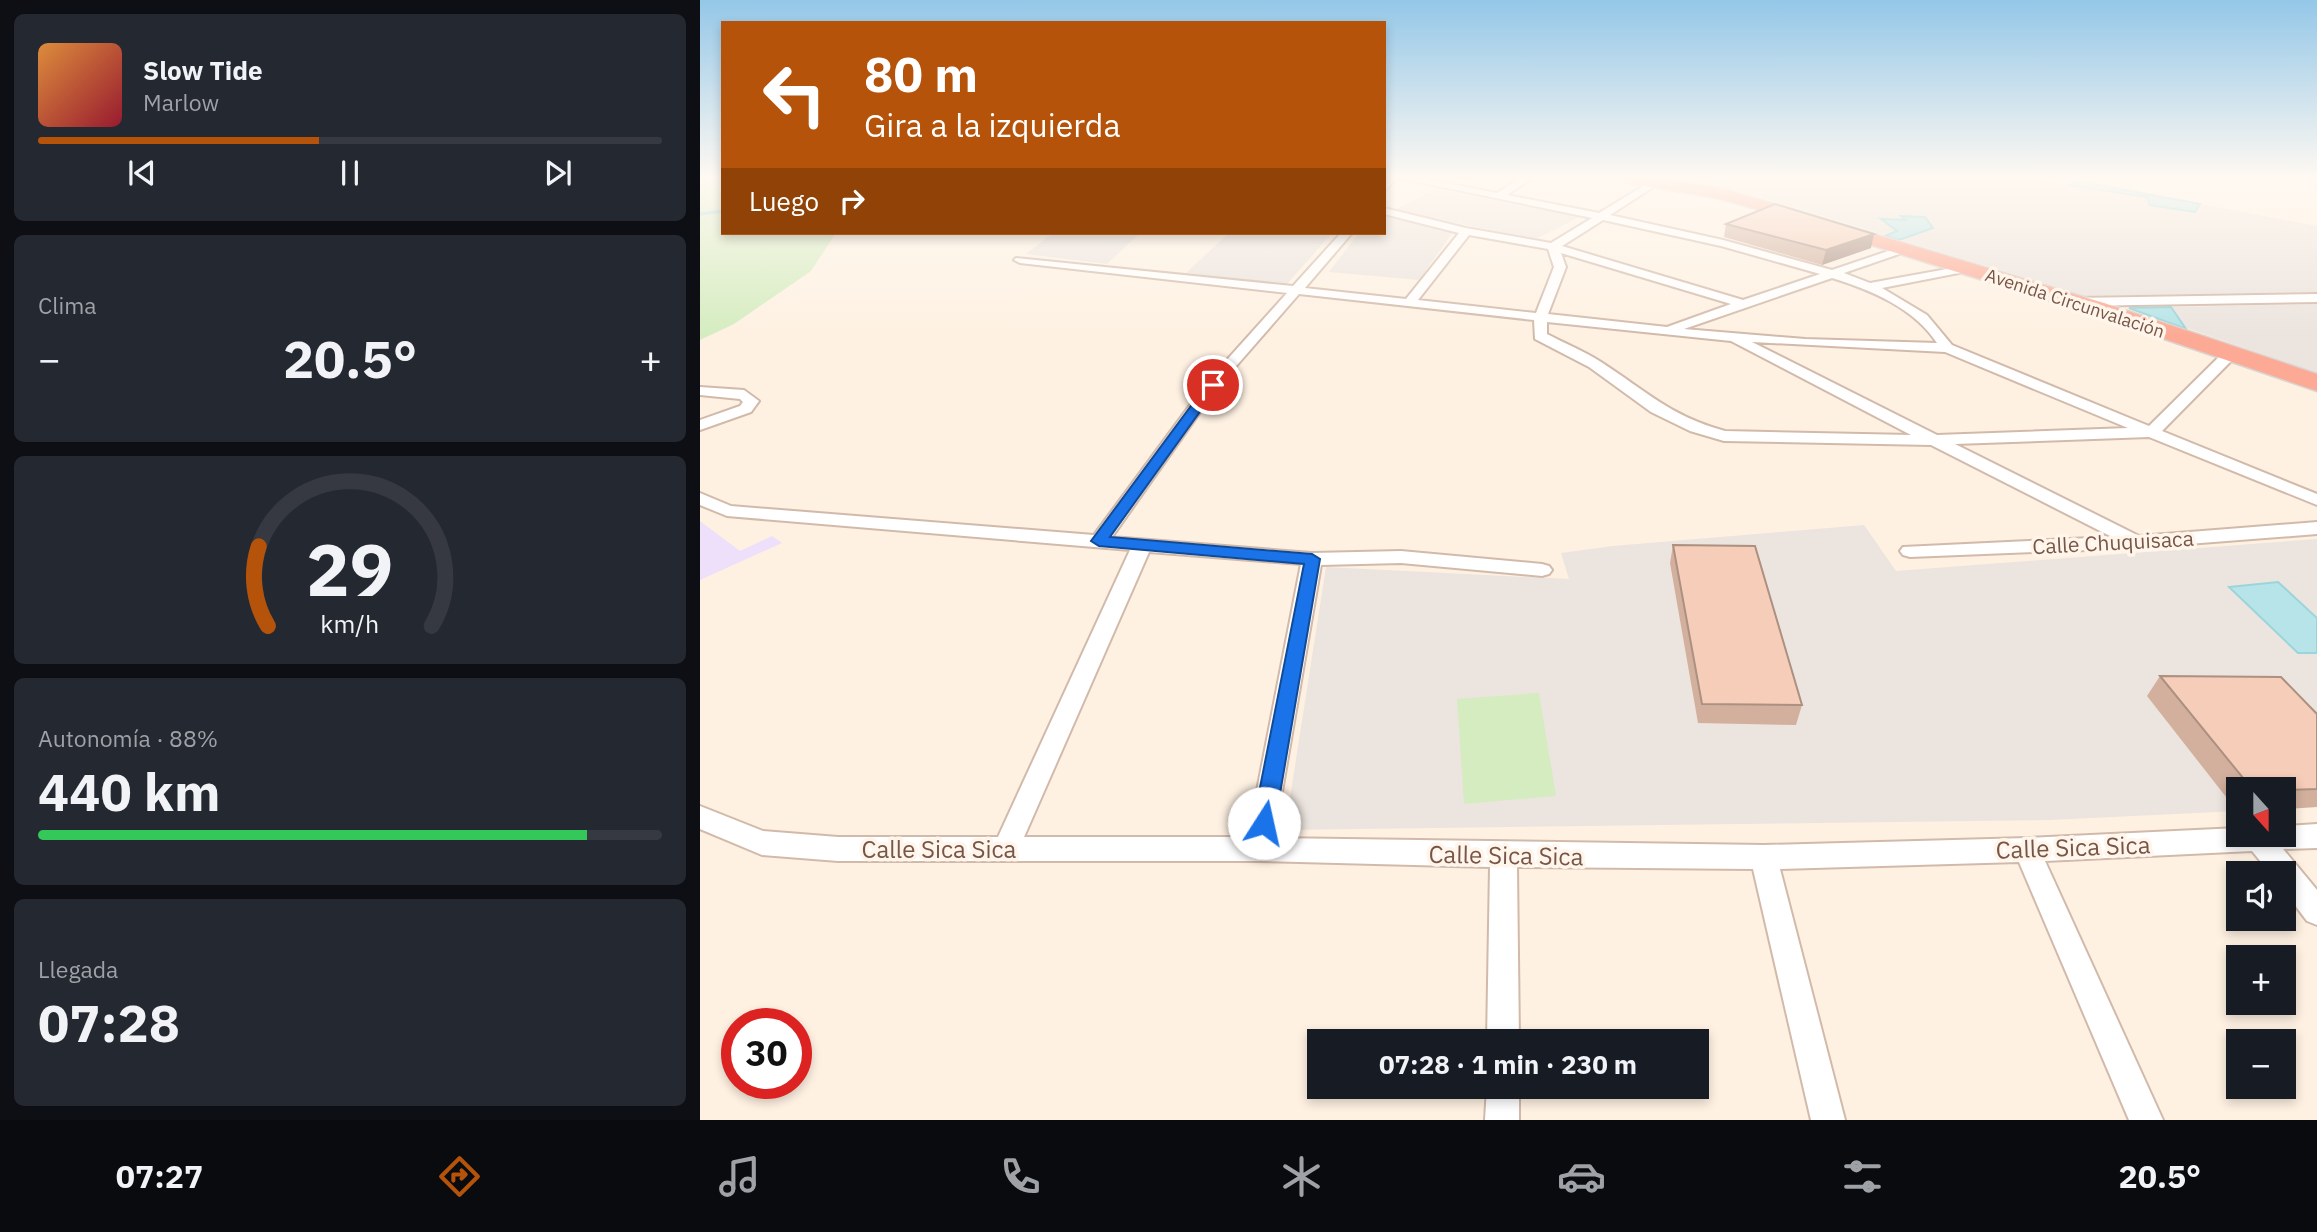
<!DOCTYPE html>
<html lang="es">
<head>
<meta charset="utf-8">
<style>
	body { margin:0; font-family:"IBM Plex Sans",sans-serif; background:#242831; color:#f1f3f6; height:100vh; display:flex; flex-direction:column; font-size:26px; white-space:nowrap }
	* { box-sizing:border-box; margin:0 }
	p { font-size:23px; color:#9ea1a6 }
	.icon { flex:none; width:38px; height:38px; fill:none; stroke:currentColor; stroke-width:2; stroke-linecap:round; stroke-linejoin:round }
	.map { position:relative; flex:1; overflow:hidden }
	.side { display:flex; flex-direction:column; gap:14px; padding:14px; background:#0d0f14; width:700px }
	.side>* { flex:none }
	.banner { position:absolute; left:21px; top:21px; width:665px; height:214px; border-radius:0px; box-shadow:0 4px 10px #0003; background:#b45309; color:#fff; overflow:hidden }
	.needle { width:46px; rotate:159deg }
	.controls { position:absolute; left:1526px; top:777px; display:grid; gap:14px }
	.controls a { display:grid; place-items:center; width:70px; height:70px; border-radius:0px; background:#171b24; box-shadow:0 4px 10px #0003; font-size:35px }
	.speed { position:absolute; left:21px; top:1008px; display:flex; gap:14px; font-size:35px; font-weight:700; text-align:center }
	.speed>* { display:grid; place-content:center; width:91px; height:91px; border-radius:50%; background:#171b24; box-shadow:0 4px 10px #0003; line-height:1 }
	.speed .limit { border:10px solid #d22; background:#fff; color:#111 }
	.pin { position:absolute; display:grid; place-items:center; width:60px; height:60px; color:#fff; margin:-30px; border:4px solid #fff; border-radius:50%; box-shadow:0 2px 7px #0007 }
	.me { position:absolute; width:77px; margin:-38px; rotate:10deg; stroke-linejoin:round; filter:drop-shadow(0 0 5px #0008) }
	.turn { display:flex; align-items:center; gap:24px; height:147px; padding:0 28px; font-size:32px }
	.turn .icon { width:91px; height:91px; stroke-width:2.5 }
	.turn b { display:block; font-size:49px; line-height:60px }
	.then { display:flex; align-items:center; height:66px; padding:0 28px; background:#0003; gap:14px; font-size:26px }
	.big { font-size:52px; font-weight:700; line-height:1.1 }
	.side .card { flex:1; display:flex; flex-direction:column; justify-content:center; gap:10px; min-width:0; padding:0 24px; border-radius:10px; background:#242831 }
	.side .dial { align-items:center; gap:0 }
	.dial svg { height:182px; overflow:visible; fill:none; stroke:#363941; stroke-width:7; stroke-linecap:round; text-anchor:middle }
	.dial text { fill:#f1f3f6; stroke:none }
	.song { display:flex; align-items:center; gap:21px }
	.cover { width:84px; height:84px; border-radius:10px; background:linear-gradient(135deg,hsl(30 70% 55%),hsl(350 70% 35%)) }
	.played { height:7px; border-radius:4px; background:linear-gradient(90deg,#b45309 45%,#363941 45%) }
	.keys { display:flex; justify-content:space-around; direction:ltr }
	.heat { display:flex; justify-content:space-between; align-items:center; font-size:38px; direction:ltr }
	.charge { height:10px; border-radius:5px; background:linear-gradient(90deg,#34c759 88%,#363941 0) }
	.trip { position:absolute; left:607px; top:1029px; width:402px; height:70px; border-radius:0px; background:#171b24; box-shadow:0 4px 10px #0003; font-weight:700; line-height:70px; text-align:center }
	.menu { display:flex; height:112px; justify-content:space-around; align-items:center; background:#090b0e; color:#9ea1a6 }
	.menu .icon { width:49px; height:49px }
	.menu .on { color:#b45309 }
	.menu b { font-size:32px; color:#f1f3f6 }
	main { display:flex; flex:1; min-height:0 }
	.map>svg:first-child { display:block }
	.industrial { fill:#ece4de }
	.education { fill:#eedffa }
	.green { fill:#d5ecc0 }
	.water { fill:#b6e4e8; stroke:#9bd5db; stroke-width:2 }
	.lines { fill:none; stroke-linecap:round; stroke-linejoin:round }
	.stream { stroke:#9bd5db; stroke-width:3.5 }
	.street-casing { stroke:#d2baab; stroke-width:4 }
	.highway-casing { stroke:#dcd3cf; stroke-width:3 }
	.street { fill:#fff; fill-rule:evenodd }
	.highway { fill:#fcaa95; fill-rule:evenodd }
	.wall { fill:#d3b09e }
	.shaded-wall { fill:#ac9081 }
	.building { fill:#f5cdb8; stroke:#ac9081; stroke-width:2 }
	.route { fill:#1a73e8; stroke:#114b97; stroke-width:2 }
	.labels { text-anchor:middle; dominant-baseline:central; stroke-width:7; stroke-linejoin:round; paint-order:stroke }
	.far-street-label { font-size:18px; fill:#775547; stroke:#fff5ea }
	.street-label { font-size:21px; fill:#775547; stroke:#fff5ea }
	.near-street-label { font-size:24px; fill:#775547; stroke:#fff5ea }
</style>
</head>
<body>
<main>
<section class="side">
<div class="card">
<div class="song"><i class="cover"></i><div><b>Slow Tide</b><p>Marlow</p></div></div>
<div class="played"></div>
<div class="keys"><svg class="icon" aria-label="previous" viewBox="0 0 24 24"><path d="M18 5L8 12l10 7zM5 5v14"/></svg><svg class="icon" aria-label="pause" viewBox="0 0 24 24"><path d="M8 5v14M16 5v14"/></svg><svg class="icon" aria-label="next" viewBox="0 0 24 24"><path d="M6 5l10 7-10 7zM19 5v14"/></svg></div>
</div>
<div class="card"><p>Clima</p>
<div class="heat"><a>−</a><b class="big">20.5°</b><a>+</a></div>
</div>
<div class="card dial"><svg viewBox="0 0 100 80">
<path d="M14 69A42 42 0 1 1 86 69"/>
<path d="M14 69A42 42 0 0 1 10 34" stroke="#b45309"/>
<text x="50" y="56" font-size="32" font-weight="700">29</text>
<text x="50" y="72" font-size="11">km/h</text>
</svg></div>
<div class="card"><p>Autonomía · 88%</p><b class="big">440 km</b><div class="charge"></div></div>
<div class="card"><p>Llegada</p><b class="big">07:28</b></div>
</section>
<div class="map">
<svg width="1617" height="1120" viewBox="0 0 1617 1120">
	<rect width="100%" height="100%" fill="#fef1e2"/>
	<path class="industrial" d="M963,178h359l47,7 8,-4 240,45v66l-231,4 -333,-101z
		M736,189l144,28 -45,22 -141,-29z
		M684,217l69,15 -34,48 -90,-8 30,-39h25z
		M353,233h87l-33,31 -81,-10z
		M529,233h103l-45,51 -101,-11z
		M1617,304v69l-188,-65z
		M1164,525l32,46 421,-32v268l-33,2v-20h-46v22l-189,9 -764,10 41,-263 243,12 -8,-26 52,-7z"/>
	<path class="education" d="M0,521l40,30 32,-15 10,7 -82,37z"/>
	<path class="green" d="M0,178h23v55h113l-25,38 -77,53 -34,16z
		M839,693l17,103 -92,8 -7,-105z"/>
	<path class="water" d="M1377,181l123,23 -5,8 -45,-7 -3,-8 -78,-12z
		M1201,216l24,1 8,11 -34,12 -14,-4 12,-5 -16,-12 25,1z
		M1471,307l15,22 -57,-21z
		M1578,582l39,36v35h-19l-69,-66z"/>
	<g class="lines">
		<path class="stream" d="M0,214l23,-3"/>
		<defs>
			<path id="street" d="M687,178h10l-13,13z
				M699,178h20l78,15 23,-15h12l-25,17 92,18 56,-34 5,3 -2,2 -48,31 113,25 109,30 65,-22h8v4l-61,21 26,10 99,-18v6l-87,17 45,27 25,30 197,81 76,-75h10v6l-73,74 155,63v11l-168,-68 -194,7 184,92 178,-14v12l-181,14 -226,9 -7,-2 -3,-4 3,-4 209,-10 -181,-92 -207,-4 -34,-10 -39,-19 -62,-45 -54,-28 -1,-19 -235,-26 -82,94 -105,149 200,16 89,-2 141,13 7,2 3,4 -3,4 -7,2 -141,-13 -80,2 -47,273 490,7 263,-7 211,-10v7h46v-9l33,-2v24l-34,1 34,41v35l-10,-4 -23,-30v-18h-14l-18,-22 -207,10 118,259h-34l-110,-258 -239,7 65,251h-34l-58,-251 -236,-2 2,174h-32l3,-174 -231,-6h-421l-76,-6 -62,-26v-23l63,25 75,6h160l132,-287 -403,-34 -27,-11v-12l31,13 363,29 113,-153 80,-89 -267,-30 -6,-3 2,-2 277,28 48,-53h11l-47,55 101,11 53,-66 -75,-19v-6l82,20 85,15 41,-25zM903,220l118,26 99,28 -77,26 -181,-54zM769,235l79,14 6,18 -18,46 -118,-13zM861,253l170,51 -64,23 -119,-13 18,-47zM1132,278c39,12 82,30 105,65l-132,-4 -121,-10zM847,322l184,19 180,94 -186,-4c-55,-15 -79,-40 -124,-69 -17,-11 -37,-19 -54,-28zM1052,342l193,10 183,76 -191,7zM449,552l152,12 -53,273h-224z
				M1617,294v8l-241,4 -6,-4 6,-4z
				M0,387l44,3 15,11 -8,11 -51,18v-10l40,-14 3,-4 -3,-3 -40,-4z
				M787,1087h32v33h-34z"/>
			<path id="highway" d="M919,178h41l64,11 380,114 213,71v17l-229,-78 -332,-104 -39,-11 -89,-15z"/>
		</defs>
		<use href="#street" class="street-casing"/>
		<use href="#highway" class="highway-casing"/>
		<use href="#street" class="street"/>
		<use href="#highway" class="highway"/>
	</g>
	<path class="wall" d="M1026,224l145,24 -49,17 -98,-28z
		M973,545l129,160 -6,20 -98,-2 -28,-160z
		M1460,676l157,38v93l-33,2v-20h-46v22h-1l-90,-115z"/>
	<path class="shaded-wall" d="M1174,234l-3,14 -49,17 4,-15z"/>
	<path class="building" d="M1075,204l99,30 -48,16 -100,-26z
		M973,545l82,1 47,159 -100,-1z
		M1460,676l121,1 36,37v75l-33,1v-1h-32z"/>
	<linearGradient id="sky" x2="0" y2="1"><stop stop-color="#94c7e8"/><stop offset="0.53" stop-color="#fff9f2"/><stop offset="1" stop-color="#fff9f2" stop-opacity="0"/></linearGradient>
	<rect width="1617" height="335" fill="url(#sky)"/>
	<path class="route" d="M513,382l6,3 -109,152 202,17 8,5 -45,264 -3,6 -8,3 -7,-3 -4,-6 51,-259 -205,-18 -8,-5 117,-158z"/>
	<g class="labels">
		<g class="far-street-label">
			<text transform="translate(1375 303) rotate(18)">Avenida Circunvalación</text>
		</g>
		<g class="street-label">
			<text transform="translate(1413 542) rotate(-3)">Calle Chuquisaca</text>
		</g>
		<g class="near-street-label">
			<text transform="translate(1373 847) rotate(-2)">Calle Sica Sica</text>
			<text x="239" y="849">Calle Sica Sica</text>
			<text transform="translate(806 855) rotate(1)">Calle Sica Sica</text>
		</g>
	</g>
</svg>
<div class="controls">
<a><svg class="needle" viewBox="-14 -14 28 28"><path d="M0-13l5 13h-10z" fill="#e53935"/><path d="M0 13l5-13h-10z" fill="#9ea1a6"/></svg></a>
<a><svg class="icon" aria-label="sound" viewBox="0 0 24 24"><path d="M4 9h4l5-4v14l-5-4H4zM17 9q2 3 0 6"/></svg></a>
<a>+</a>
<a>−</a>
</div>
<div class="speed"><div class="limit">30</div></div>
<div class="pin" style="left:513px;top:385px;background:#d93025"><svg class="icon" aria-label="arrive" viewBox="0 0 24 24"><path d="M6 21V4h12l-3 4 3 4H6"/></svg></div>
<svg class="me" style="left:564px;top:823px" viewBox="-20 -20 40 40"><circle r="19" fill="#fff"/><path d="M0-13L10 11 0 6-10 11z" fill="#1a73e8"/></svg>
<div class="trip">07:28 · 1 min · 230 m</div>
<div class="banner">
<div class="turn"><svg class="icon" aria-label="left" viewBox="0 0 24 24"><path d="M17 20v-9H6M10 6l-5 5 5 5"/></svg><div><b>80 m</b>Gira a la izquierda</div></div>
<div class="then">Luego<svg class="icon" aria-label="right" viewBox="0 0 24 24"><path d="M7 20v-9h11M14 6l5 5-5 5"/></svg></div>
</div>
</div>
</main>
<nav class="menu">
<b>07:27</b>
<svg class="icon on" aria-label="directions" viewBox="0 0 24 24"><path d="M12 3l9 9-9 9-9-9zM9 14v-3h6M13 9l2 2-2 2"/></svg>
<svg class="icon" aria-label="music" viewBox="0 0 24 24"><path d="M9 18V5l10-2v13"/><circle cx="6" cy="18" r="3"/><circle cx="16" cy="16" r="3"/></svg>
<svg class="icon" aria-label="phone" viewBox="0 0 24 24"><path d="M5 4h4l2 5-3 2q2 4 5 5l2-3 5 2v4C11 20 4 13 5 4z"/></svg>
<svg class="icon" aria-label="climate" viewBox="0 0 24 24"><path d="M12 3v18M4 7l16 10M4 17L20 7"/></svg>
<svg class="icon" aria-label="car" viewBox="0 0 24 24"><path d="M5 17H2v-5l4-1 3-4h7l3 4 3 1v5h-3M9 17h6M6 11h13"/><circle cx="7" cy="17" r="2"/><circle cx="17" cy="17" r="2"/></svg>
<svg class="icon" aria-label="filters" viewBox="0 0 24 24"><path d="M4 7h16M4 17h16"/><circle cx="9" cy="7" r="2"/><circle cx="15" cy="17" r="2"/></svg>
<b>20.5°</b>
</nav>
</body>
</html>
